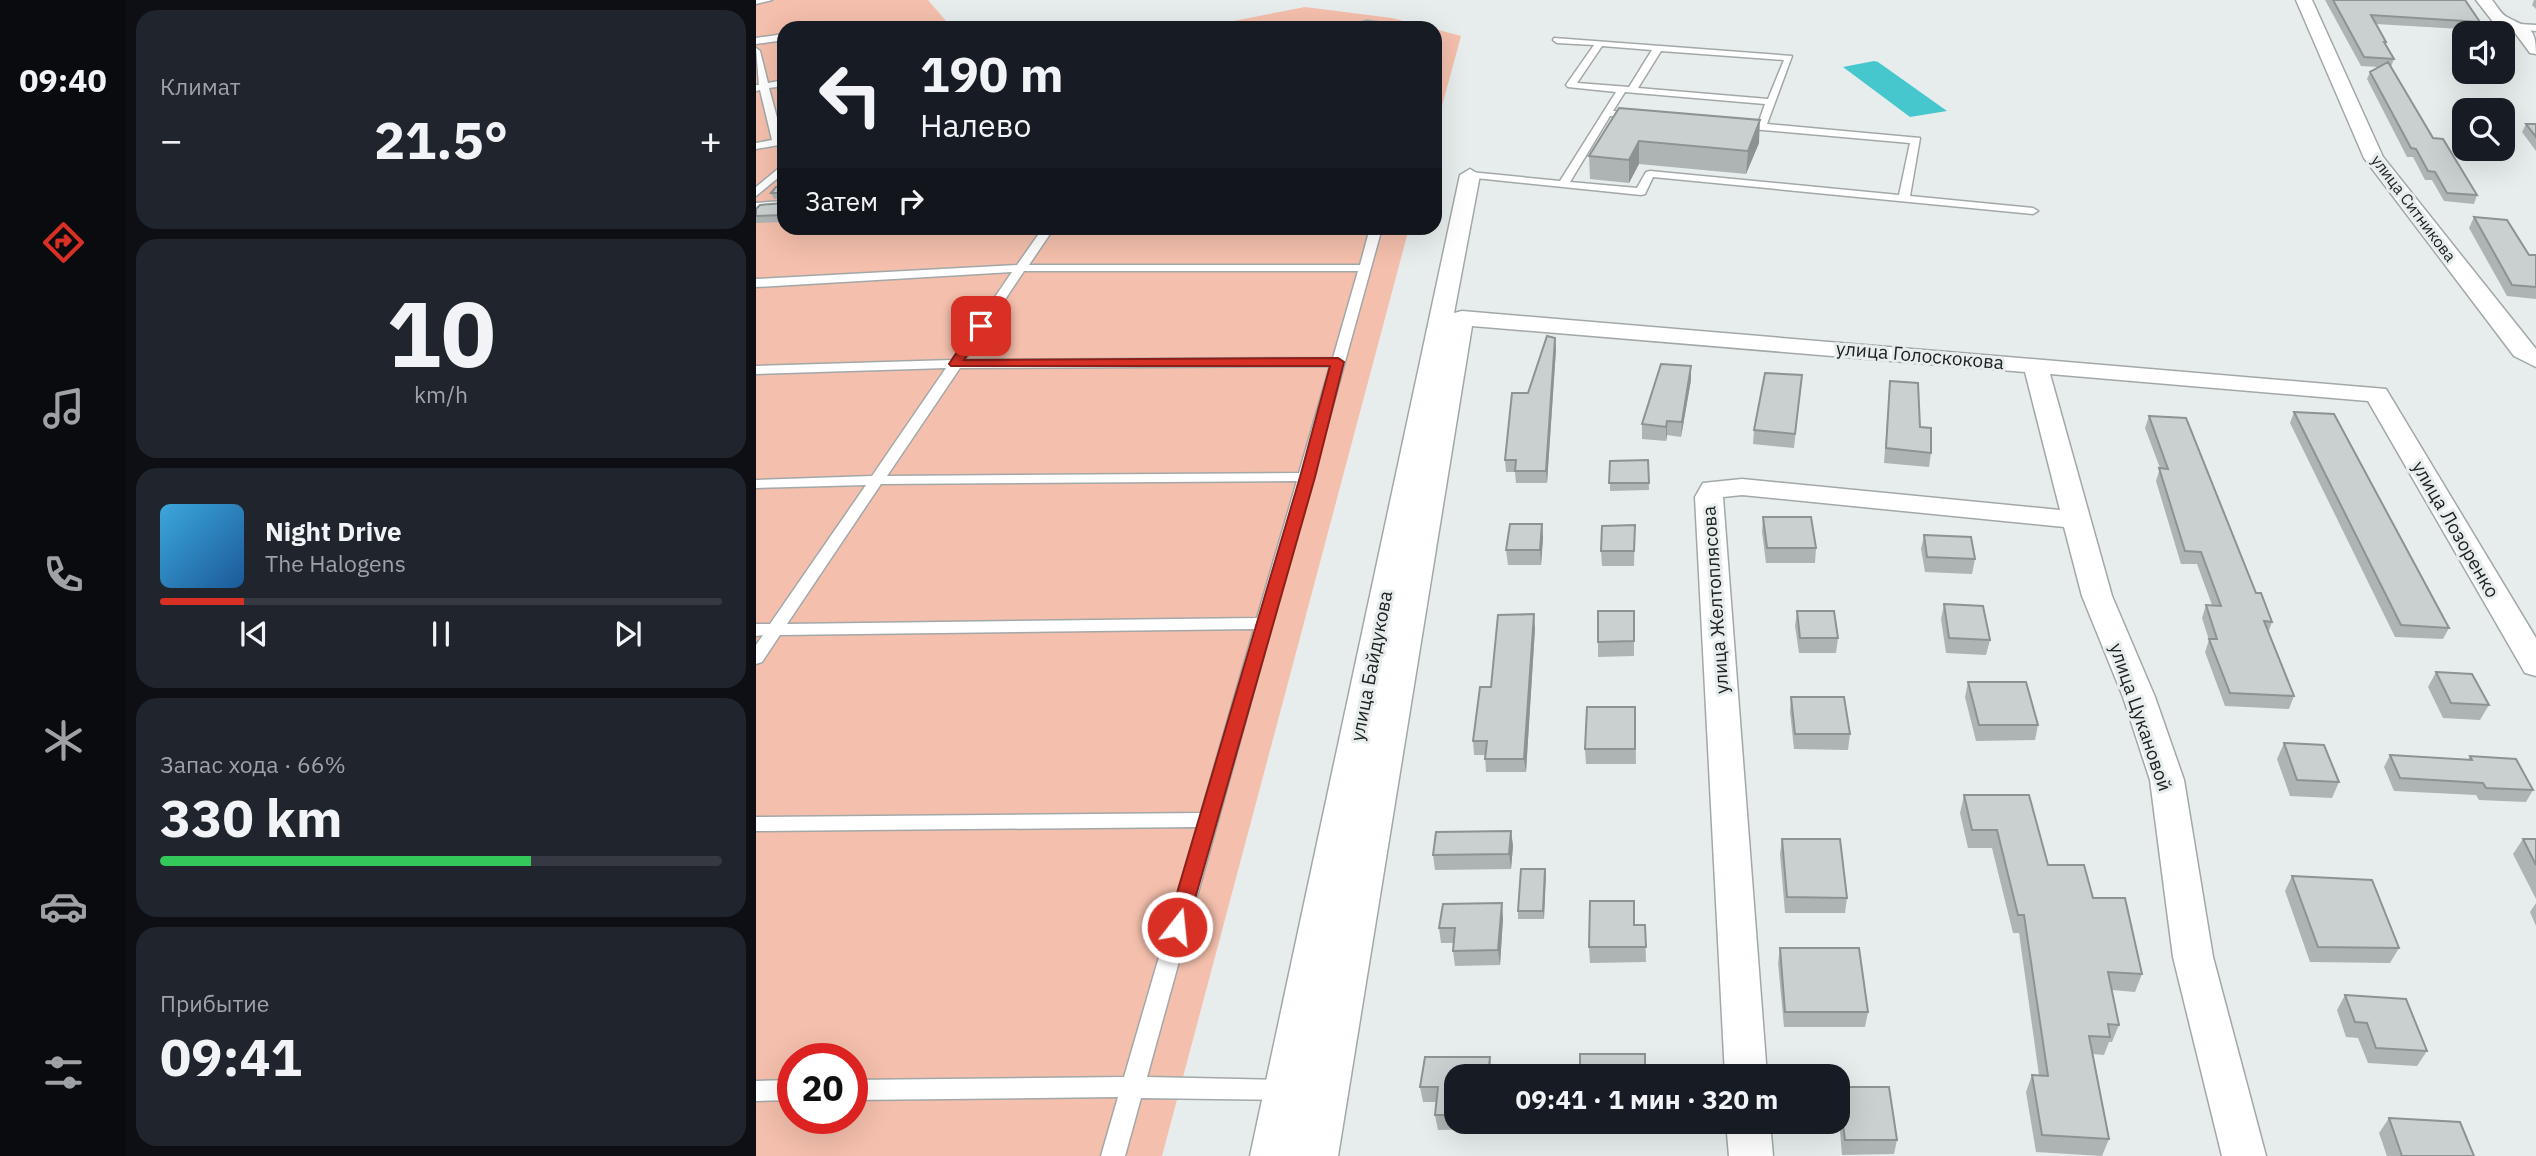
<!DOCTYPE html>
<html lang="ru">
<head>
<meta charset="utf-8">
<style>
	body { margin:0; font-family:"IBM Plex Sans",sans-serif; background:#20242c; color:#f1f3f6; height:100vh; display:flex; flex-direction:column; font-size:26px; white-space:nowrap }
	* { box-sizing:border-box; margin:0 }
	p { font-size:23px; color:#9ea1a6 }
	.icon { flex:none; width:38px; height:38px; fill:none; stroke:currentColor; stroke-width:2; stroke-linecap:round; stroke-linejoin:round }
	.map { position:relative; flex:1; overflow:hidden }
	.panel { display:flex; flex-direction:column; gap:10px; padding:10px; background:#0d0f14; width:630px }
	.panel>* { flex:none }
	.top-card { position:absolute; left:21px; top:21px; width:665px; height:214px; border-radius:21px; box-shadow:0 7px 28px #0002; background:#171b24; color:#f1f3f6; overflow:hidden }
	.tools { position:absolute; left:1696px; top:21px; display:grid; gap:14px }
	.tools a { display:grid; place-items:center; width:63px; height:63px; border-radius:14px; background:#171b24; box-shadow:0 7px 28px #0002; font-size:35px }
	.speed { position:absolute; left:21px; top:1043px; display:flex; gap:14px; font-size:35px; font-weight:700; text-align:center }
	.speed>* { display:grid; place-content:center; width:91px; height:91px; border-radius:50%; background:#171b24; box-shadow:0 7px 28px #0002; line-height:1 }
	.speed .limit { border:10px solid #d22; background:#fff; color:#111 }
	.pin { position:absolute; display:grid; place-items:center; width:60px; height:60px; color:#fff; margin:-30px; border-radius:14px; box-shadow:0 4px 10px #0006 }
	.me { position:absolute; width:77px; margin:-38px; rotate:16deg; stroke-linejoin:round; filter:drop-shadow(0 0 5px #0008) }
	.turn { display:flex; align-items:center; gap:24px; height:147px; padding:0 28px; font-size:32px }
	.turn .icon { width:91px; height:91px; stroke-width:2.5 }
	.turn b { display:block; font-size:49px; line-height:60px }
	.then { display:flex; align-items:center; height:66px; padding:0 28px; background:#0003; gap:14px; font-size:26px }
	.big { font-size:52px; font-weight:700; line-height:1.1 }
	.panel .tile { flex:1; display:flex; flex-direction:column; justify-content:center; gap:10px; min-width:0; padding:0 24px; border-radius:21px; background:#20242c }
	.panel .dial { align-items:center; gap:0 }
	.dial b { font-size:91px; line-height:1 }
	.song { display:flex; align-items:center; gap:21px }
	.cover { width:84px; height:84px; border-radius:10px; background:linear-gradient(135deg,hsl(200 70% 55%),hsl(210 70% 35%)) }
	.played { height:7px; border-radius:4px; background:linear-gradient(90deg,#d93025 15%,#363941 15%) }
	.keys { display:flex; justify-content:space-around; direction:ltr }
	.heat { display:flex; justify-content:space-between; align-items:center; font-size:38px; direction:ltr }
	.charge { height:10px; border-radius:5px; background:linear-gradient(90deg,#34c759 66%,#363941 0) }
	.trip { position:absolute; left:688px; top:1064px; width:406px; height:70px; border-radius:21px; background:#171b24; box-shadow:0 7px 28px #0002; font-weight:700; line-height:70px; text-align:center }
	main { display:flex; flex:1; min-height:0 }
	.tabs { display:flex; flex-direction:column; width:126px; justify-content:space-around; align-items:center; background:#090b0e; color:#9ea1a6 }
	.tabs .icon { width:49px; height:49px }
	.tabs .on { color:#d93025 }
	.tabs b { font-size:32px; color:#f1f3f6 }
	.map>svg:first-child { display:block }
	.green { fill:#f4bfac; fill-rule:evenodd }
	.water { fill:#46c7cd }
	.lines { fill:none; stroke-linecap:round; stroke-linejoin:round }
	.lane-casing { stroke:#a2a8a8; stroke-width:3 }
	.street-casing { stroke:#a2a8a8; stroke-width:3 }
	.lane { fill:#fff; fill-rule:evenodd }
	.street { fill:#fff; fill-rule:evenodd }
	.wall { fill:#aeb3b3 }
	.shaded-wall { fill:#8d9292 }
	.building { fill:#cad0d0; stroke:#8d9292; stroke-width:2 }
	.route { fill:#d93025; stroke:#8d1f18; stroke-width:2 }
	.labels { text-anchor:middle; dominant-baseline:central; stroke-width:6; stroke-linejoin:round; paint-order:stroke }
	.far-street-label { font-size:16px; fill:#212323; stroke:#e7eded }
	.street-label { font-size:19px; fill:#212323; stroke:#e7eded }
</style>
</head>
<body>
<main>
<nav class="tabs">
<b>09:40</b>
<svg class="icon on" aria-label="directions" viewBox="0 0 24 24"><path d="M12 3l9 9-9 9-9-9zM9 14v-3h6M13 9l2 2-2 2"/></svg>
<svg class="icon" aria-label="music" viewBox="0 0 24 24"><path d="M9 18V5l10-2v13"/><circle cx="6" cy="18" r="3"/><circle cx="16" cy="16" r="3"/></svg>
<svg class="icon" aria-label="phone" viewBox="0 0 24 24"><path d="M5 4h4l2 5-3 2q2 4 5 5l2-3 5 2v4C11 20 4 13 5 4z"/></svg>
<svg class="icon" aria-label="climate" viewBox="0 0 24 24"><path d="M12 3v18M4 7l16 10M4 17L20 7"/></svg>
<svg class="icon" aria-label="car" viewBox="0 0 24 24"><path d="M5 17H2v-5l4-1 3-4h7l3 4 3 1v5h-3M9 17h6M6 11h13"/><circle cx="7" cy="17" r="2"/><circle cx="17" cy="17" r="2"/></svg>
<svg class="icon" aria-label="filters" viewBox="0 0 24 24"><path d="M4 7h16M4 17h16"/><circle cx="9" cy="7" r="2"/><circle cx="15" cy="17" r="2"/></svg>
</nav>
<section class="panel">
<div class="tile"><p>Климат</p>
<div class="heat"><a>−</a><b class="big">21.5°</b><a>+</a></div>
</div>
<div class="tile dial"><b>10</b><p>km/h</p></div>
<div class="tile">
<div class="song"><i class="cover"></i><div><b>Night Drive</b><p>The Halogens</p></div></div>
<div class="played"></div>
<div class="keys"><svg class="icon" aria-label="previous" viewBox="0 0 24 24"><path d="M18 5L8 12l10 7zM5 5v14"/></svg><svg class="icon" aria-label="pause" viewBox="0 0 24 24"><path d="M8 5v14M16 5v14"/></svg><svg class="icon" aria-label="next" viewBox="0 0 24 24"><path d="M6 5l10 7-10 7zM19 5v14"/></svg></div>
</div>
<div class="tile"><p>Запас хода · 66%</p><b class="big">330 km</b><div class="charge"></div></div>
<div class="tile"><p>Прибытие</p><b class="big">09:41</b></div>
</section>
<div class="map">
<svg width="1780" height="1156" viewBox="0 0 1780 1156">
	<rect width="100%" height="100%" fill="#e7eded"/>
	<path class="green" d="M0,0h172l24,28h-168v200h625l-247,928h-406zM37,1059h59v59h-59z
		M549,7l87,11 38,10h-233z
		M679,29l26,7 -26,96z"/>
	<path class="water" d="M1118,61l4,1 69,49 -37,6 -67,-50z"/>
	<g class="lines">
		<defs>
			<path id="lane" d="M0,0h16l-16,4z
				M611,21l35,4 4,3h-68z
				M1763,24l17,1v6l-20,-2v-4z
				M28,34v6l-28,4v-6z
				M798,38l238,18 -25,68 153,14 -10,58 123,12 5,3 -5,3 -380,-37 -8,17 -4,1 -175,-18 -1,-2 5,-3 90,9 56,-89 -48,-5 -2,-2 28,-40 -37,-2 -4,-3zM846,46l50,4 -23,37 -52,-4zM905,51l123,9 -16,39 -130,-11zM869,92l140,12 -7,20 -21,-1v4l3,1 170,15 -11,52 -249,-24 -4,1 -9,16 -67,-6 40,-66 24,2 5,-3 -5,-3 -21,-1z
				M0,48l4,3 8,32 16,-3v6l-15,2 15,56 -28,5v-6l16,-3 -12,-50 -4,1v-6h3z
				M28,164v9l-28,23v-9z
				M28,201v6l-28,2v-6z
				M287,228h11l-25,37h331l10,-37h12l-235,849 138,3 8,3 3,7 -3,7 -8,3 -144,-2 -16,58h-24l17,-59 -266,3v-20l272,-3 73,-250 -441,4v-14l445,-4 53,-184 -474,6 -18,27 -6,2v-19l7,-10 -7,1v-12h14l96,-139 -110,3v-8l116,-4 74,-108 -190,6v-8l196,-6 60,-88 -256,15v-8l261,-14zM268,271h334l-25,87 -368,2zM574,366l-31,107 -412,3 73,-108zM541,481l-40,137 -470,6 94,-140z
				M37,1080v20l-37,1v-20z"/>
			<path id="street" d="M1540,0h16l71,157 153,192v18l-22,-11 -150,-198z
				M1720,0h16c5,6 9,14 15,17 21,12 29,8 29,37l-6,-1 -17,-23 -19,-7z
				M714,169l10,6 -26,138 8,-2 924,78 150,249v38l-11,-3 -157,-272 -318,-27 62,222 43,101 29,83 29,177 53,199h-44l-49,-199 -23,-177 -27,-83 -41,-101 -18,-69 -322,-32 -19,2 44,579h-42l-30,-579 8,-14 39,-4 318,31 -35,-138 -553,-46 -134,830h-88l210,-981z
				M970,1122h44l3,34h-44z"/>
		</defs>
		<use href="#lane" class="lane-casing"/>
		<use href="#street" class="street-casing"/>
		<use href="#lane" class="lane"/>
		<use href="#street" class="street"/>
	</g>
	<path class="wall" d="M1569,0h140l15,22 -3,8 -101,-6 10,18v3l8,14 -3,8 42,71 44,57 -3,9 -30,-3 -12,-21h-7l-12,-23h-6l-40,-78 3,-7 8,-5 -17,-1z
		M1778,0h2v9l-4,-4z
		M863,108l140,35 -13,31 -107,-10 -10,19 -39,-4 -1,-23z
		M1770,124h10v27l-14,-19z
		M28,187v35l-28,1v-14l27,-6v-4h-9l-3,-6z
		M1718,217l55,38h7v44l-29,-3 -38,-68z
		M799,338l1,11 -9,134h-31l-1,-11h-9l-1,-12 23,-67z
		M935,366v14l-10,57 -14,-2 -1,6 -24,-2v-15z
		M1046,375l-8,73 -41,-4 1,-14z
		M1134,381l30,46 11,26 -2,14 -45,-4z
		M1538,412l155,216 -6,11 -48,-2 -105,-214z
		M1393,416l107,177 16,29 -4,11 26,63 -5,13 -64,-3 -20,-54 4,-12 -7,-22 4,-13h6l-15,-41h-16l-25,-83 4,-13 -15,-40z
		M892,460l1,30 -39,1v-30z
		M1007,517l53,31 -1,15h-49l-4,-31z
		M786,524l1,14 -2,27h-33l-2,-15z
		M879,525l-1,41h-32l-1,-15z
		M1168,535l51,24 -3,15 -47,-2 -4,-23z
		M1188,604l46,36 -4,15 -40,-2 -5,-34z
		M878,611v45l-36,1v-15z
		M1041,611l41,27 -2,15h-37l-4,-27z
		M779,628l-9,144h-40l-1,-17h-11l-1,-14 18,-54z
		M1680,672l53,33 -9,15 -37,-2 -15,-31z
		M1212,682l70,43 -3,15 -59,1 -11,-44z
		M1035,697l59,37 -2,16 -54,-1 -4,-37z
		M879,707l1,57h-50l-1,-15z
		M1528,743l55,39 -7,16 -42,-2 -13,-37z
		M1634,755l78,5 2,-4 63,34 -7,12 -47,-2 -3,-5 -82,-4 -10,-24z
		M1208,795l84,70 45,33 49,76 -7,18 -23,-2 7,35 -7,17h-3l-5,13 -11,-1 16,85 -7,17 -66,-4 -10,-60 6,-17h7l-20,-142h-6l-21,-85h-24l-8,-35z
		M755,831l2,15 -2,23 -76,1 -2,-15z
		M1026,839l65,59 -2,15h-60l-5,-59z
		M1767,839h13v60l-23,-45z
		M789,869l-1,50h-26v-8z
		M1536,876l107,72 -9,15 -80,-1 -25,-71z
		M1780,903v23l-6,-14z
		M747,918l-3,47 -45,1 -2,-15v-8h-12l-2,-15z
		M878,925h11l1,37 -56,1 -1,-16z
		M1024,948l88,64 -3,15h-81l-6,-64z
		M1589,995l82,56 -10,15 -49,-3 -10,-25 -12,-1 -9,-27z
		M734,1057l1,19h-35v46h32l-1,7 -49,1 -3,-15 1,-13h-13l-3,-15z
		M1082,1087l59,53 -3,14 -52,1 -2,-24h-12l-1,-9h11z
		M1633,1118l85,38h-87l-8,-23z
		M823,1122h79v3h-79z"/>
	<path class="shaded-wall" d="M1004,120l-1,23 -13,31 2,-23z
		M883,141v23l-10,19v-23z
		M799,338l1,11 -9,134 -1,-12z
		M935,366v14l-10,57 1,-15z
		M911,421v14l-1,6v-14z
		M786,524l1,14 -2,27 -1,-15z
		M778,614l1,14 -9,144 -2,-13z
		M755,831l2,15 -2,23 -2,-15z
		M789,869l1,7 -2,43 -1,-8z
		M746,903l1,15 -3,47 -2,-15z
		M734,1057l1,15v4h-3z"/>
	<path class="building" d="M1577,0h132l15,22 -109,-7 15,27h-2l10,17 -30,-2z
		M1632,62l45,76 10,1 34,56 -30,-2 -12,-21 -7,-1 -12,-22 -5,-1 -41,-76z
		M863,108l141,12 -12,31 -109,-10 -10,19 -40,-4z
		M1770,124h10v13z
		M20,187h8v28l-28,1v-7l4,-4 23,-2v-10h-12z
		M1718,217l33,3 22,35h7v32l-24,-2z
		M791,336l8,2 -9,133h-31l1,-11h-11l7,-67h16z
		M905,364l30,2 -9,56 -15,-1 -1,6 -24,-3z
		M1009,373l37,2 -7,59 -41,-4z
		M1134,381l28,2 2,44 11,1v25l-45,-5z
		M1538,412l40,2 115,214 -48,-3z
		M1393,416l37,2 70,175h5l11,29 -8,-1 30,75 -64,-3 -21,-54h8l-11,-34 15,1 -20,-54 -16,-1 -26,-83 9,1z
		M892,460l1,23h-40l1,-22z
		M1007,517h48l5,31h-49z
		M754,524h32l-2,26h-34z
		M879,525l-1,26h-33l1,-25z
		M1168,535l47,2 4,22 -48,-2z
		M1188,604l39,2 7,34 -41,-2z
		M842,611h36v30l-36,1z
		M1041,611h37l4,27h-38z
		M778,614l-10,145h-39l2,-18h-14l7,-54h11l7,-72z
		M1680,672l36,2 17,31 -38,-2z
		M1212,682h58l12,43h-59z
		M1035,697h53l6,37h-55z
		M831,707h48v42h-50z
		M1528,743l40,2 15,37 -42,-2z
		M1634,755l82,5 -2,-4 46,3 17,31 -47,-2 -3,-5 -83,-5z
		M1208,795h65l19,70h36l9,33h32l17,76 -34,-2 11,53 -11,-1 2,13 -21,-1 20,103 -67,-4 -10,-60 16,1 -24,-161h-6l-21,-85h-25z
		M755,831l-2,23 -76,1 3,-23z
		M1026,839h58l7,59 -60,-1z
		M1767,839h13v26z
		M765,869h24l-2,42h-25z
		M1536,876l80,4 27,68 -81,-1z
		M834,901h44v24h11l1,22h-57z
		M746,903l-4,47 -45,1 2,-23h-16l4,-24z
		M1024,948h79l9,64h-83z
		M1589,995l61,4 21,52 -51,-3 -9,-25 -12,-1z
		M824,1054h65v22h-65z
		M669,1057h65l-2,19h-32v39h-21l3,-28h-18z
		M1082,1087h51l8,53h-52l-3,-24h-4z
		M1633,1118l71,4 14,34h-72z"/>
	<path class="route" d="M225,322l6,4 -23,34 374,-2 6,4 -29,115 -128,450 -3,6 -7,3 -7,-3 -3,-6 133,-450 30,-111h-379l-2,-2 28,-41z"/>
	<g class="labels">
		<g class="far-street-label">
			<text transform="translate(1658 208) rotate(53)">улица Ситникова</text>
		</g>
		<g class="street-label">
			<text transform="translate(1164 355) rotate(5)">улица Голоскокова</text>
			<text transform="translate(1700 529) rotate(60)">улица Лозоренко</text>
			<text transform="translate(959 600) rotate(-94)">улица Желтоплясова</text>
			<text transform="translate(615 666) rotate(-79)">улица Байдукова</text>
			<text transform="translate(1385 717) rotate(71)">улица Цукановой</text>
		</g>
	</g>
</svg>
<div class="tools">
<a><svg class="icon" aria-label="sound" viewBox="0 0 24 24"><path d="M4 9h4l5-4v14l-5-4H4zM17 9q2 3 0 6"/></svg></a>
<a><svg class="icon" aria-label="search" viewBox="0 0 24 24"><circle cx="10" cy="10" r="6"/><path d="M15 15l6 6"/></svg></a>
</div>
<div class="speed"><div class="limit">20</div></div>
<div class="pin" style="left:225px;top:326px;background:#d93025"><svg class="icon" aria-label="arrive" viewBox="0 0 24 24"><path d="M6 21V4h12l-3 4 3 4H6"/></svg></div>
<svg class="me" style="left:421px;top:927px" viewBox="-20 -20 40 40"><circle r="17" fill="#d93025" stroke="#fff" stroke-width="3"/><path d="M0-11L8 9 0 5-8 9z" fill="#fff"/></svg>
<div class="trip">09:41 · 1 мин · 320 m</div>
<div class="top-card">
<div class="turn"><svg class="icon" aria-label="left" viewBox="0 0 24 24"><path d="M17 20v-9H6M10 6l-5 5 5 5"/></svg><div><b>190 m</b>Налево</div></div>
<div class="then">Затем<svg class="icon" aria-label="right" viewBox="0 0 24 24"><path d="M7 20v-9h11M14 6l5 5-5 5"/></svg></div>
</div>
</div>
</main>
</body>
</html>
